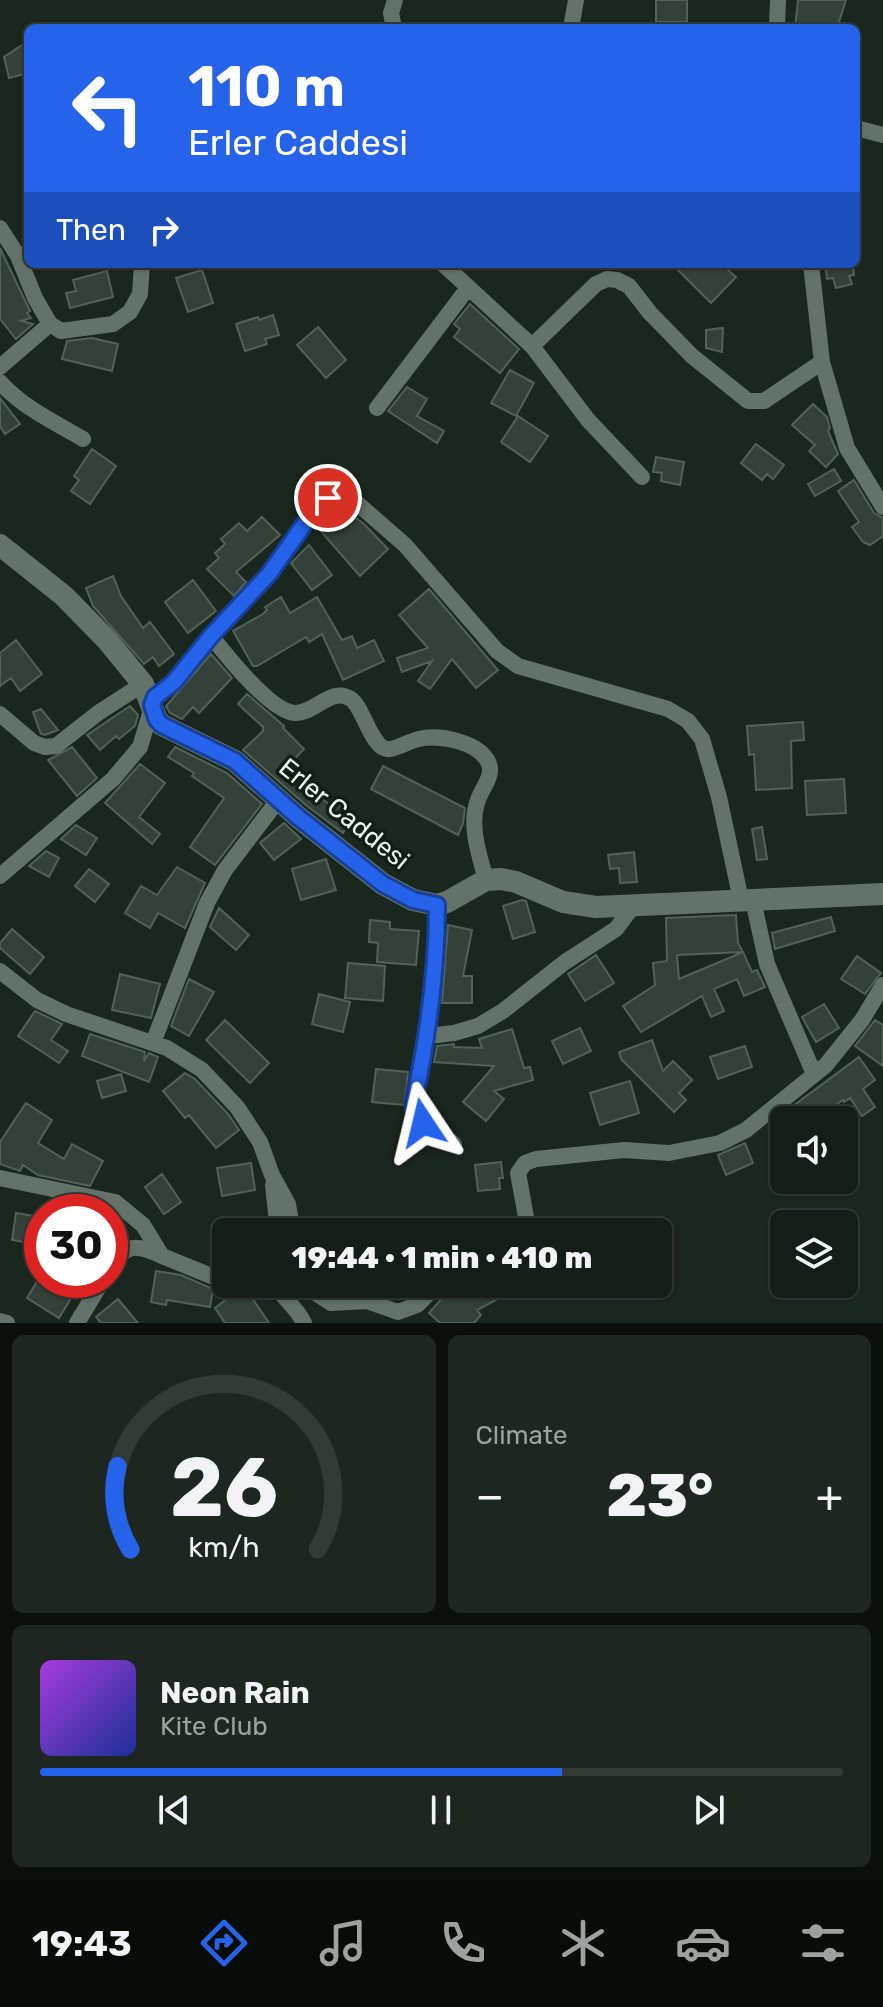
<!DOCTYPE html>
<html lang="en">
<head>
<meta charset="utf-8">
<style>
	body { margin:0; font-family:Rubik,sans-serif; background:#1d2620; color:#f1f3f6; height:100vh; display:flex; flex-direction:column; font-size:30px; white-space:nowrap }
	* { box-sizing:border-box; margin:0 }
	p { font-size:26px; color:#9da2a1 }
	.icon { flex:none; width:44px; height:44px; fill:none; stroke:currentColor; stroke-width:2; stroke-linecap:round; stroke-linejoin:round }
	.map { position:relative; height:1323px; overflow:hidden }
	.drawer { display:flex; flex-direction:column; gap:12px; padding:12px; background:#0b100d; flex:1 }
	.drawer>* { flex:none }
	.guide { position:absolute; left:24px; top:24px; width:836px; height:244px; border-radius:12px; box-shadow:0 2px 6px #0004,0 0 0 2px #333b36; background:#2563eb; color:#fff; overflow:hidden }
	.buttons { position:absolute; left:770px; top:1106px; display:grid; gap:16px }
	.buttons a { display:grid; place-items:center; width:88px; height:88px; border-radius:12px; background:#141d17; box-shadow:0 2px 6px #0004,0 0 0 2px #333b36; font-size:40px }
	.speed { position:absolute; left:24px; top:1194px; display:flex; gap:16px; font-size:40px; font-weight:700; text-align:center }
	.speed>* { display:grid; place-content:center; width:104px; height:104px; border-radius:50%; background:#141d17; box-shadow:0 2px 6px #0004,0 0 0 2px #333b36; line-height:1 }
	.speed .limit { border:12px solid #d22; background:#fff; color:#111 }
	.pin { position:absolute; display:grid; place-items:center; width:68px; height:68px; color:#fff; margin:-34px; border:4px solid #fff; border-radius:50%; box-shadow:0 2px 8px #0007 }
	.me { position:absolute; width:88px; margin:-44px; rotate:350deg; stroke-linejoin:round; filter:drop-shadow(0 0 6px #0008) }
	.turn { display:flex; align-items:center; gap:28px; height:168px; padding:0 32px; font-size:36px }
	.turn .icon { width:104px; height:104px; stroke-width:2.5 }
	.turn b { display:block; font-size:56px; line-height:68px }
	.then { display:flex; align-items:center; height:76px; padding:0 32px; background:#0003; gap:16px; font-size:30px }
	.big { font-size:60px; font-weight:800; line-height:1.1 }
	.drawer .tile { flex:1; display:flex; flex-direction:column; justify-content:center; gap:12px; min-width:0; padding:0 28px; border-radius:12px; background:#1d2620 }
	.drawer .dial { align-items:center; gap:0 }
	.dial svg { height:208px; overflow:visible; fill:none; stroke:#333b36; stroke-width:7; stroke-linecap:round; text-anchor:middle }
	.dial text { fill:#f1f3f6; stroke:none }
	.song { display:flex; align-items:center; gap:24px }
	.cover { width:96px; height:96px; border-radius:12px; background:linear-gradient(135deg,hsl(280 70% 55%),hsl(230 70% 35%)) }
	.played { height:8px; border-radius:4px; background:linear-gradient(90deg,#2563eb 65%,#333b36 65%) }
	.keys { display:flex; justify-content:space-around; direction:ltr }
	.heat { display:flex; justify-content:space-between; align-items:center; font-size:44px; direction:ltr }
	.drawer .tiles { flex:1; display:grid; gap:12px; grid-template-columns:1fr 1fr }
	.tile:last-child { grid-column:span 2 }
	.trip { position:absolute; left:212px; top:1218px; width:460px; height:80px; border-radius:12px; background:#141d17; box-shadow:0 2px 6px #0004,0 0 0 2px #333b36; font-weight:800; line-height:80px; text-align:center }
	.tab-bar { display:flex; height:128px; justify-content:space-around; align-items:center; background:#080c09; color:#9da2a1 }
	.tab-bar .icon { width:56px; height:56px }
	.tab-bar .selected { color:#2563eb }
	.tab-bar b { font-size:36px; color:#f1f3f6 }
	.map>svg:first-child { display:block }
	.building { fill:#334138; stroke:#536259; stroke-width:2 }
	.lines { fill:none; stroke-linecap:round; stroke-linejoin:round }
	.street { stroke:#647369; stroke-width:16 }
	.secondary { stroke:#647369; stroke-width:22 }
	.route-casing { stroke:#184099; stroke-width:20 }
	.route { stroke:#2563eb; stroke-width:14 }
	.labels { text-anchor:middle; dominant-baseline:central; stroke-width:7; stroke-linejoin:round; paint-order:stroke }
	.street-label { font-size:26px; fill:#eef7f1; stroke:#111e16 }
</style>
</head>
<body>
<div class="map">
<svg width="883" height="1323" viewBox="0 0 883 1323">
	<rect width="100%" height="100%" fill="#1a271f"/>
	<path class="building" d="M656,0h31v22h-31z
		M798,0h48l-9,28h-42z
		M28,41v32l-19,5 -5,-21z
		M0,248l30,63 -3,2 4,5 -10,3 12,3 -17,15 -16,-20z
		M672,264h49l15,13 -25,26z
		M825,264h28l1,11 -5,1 3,8 -16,4 -3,-10 -6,1z
		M202,270l11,33 -25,9 -12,-34z
		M107,271l6,26 -43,11 -4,-15 10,-2 -3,-11z
		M470,304l49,45 -19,24 -46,-36 6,-8 -6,-5z
		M273,315l6,20 -14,4 2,5 -22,7 -9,-27 22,-7 1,3z
		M318,327l28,33 -20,18 -29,-33z
		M723,328l-1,24 -16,-4v-18z
		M92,338l26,6 -6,27 -50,-12 5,-18z
		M510,370l24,13 -18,33 -25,-13z
		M407,387l20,12 -10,17 27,15 -7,12 -49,-32z
		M0,398l20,26 -15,10 -5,-8z
		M813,404l14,13 3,11 -2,3 10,23 -12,13 -17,-16 6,-6 -23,-20z
		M518,416l30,20 -18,26 -29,-20z
		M756,444l28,21 -11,14 -6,-5 -5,6 -21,-17z
		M92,449l24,17 -26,38 -19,-13 8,-11 -5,-4z
		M656,457l28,5 -4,23 -19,-4 1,-8 -9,-1z
		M834,469l7,12 -26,15 -7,-12z
		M854,480l20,33 9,5v18l-13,9 -7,-3 -11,-15 7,-5 -21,-31z
		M340,506l24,18 24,25 -28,27 -43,-49 10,-14z
		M262,517l18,18 -44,37 10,10 -12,14 -27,-27 12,-11 -4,-5 10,-9 -4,-5 18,-16 8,8z
		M309,545l23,30 -20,15 -21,-27z
		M113,576l8,20 22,32 7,-6 24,32 -15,12 -6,-9 -9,7 -51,-58 -7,-18z
		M193,580l23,31 -28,22 -23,-31z
		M429,589l69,81 -22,18 -24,-29 -22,30 -12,-8 14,-20 -30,11 -5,-14 31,-10 -29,-33z
		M281,597l9,16 27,-16 25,43 10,-4 5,12 17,-8 10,21 -41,19 -21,-46 -13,8 -3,-5 -49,29h-4l-20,-35 30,-17 4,-4 -2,-3z
		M16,640l26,34 -22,17 -9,-13 -11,8v-33z
		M211,654l21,24 -33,35 -6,-6 -11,12 -12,-6 -4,-7z
		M247,694l37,32 -1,2 21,21 -16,17 16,13 -3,3 29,23 3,-4 21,14 -11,18 -36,-27 -64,-56 20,-19v-4l-25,-23z
		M130,706l8,9 -3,11 -16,13 -3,-3 -16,14 -13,-15z
		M41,709l17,21 -13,5 -4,-1 -8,-22z
		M803,722l1,18 -13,1 1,47 -36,2 -2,-36 -5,1 -2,-29z
		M72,747l25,31 -20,18 -29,-36z
		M175,747l52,26 35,31 -47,61 -25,-18 34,-49 -32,-22 2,-3 -26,-16z
		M140,764l25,19 -26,34 21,17 -8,10 -47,-41z
		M383,766l82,42 -2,16 -5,11 -87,-46z
		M844,779l2,34 -39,2 -2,-34z
		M284,823l17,16 -27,21 -14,-17z
		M76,825l21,13 -11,17 -25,-16z
		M762,827l5,32 -10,1 -5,-31z
		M46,851l13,7 -10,19 -20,-11z
		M634,852l3,30 -17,1 -1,-15 -9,1 -2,-14z
		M326,859l10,31 -35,10 -9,-31z
		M177,867l28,16 -20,45 -27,-15 -8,15 -25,-15 16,-27 16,9z
		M89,869l20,15 -14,18 -20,-16z
		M522,900l4,1 9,31 -22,7 -10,-33z
		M219,908l30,27 -13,15 -26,-23z
		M736,915l2,28 5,9 -66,3 2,24 64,-27 9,20 5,-2 8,17 -21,9 -7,-17 -23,10 10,22 -13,6 -9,-21 -61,36 -18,-26 32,-21 -2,-22 14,-2 -1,-43z
		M831,917l4,14 -60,18 -3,-16z
		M370,920l20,2v7l29,2 -3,34 -39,-3 1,-19 -9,-1z
		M448,925l24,5 -9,46h9v27h-30z
		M12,929l32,28 -14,17 -30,-26v-5z
		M596,955l18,28 -29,18 -17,-27z
		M857,956l24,17 -16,21 -24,-15z
		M348,963l37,3 -2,35 -38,-3z
		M120,974l40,10 -9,34 -39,-8z
		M189,979l25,13 -25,44 -18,-10z
		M319,994l31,8 -7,30 -31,-8z
		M824,1004l15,24 -23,14 -14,-25z
		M35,1011l27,13 -11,16 17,11 -9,12 -41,-27z
		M225,1020l44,43 -19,20 -44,-43z
		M875,1020l8,5v41l-28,-20z
		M580,1028l11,23 -28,13 -11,-23z
		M512,1029l12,39 6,-1 3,13 -39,11 10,8 -18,22 -23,-19 31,-36 -60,-4 3,-16 17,-2v3l28,1 -3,-9z
		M90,1034l55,18 -1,9 5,-8 9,4 -9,25 -67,-26z
		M652,1040l11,31 10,-10 19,19 -13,13 7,7 -12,12 -53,-53 -2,-7z
		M745,1046l7,21 -34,12 -8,-22z
		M859,1057l16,23 -12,9 12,18 -13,9 -12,-18 -6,4 -1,-2 -29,20h-11l-10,-14z
		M376,1069l32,3 -4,33 -32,-3z
		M185,1073l10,6 33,35 11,16 -23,18 -27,-33 -4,3 -22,-27z
		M121,1074l5,17 -24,7 -5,-17z
		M630,1081l9,32 -39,12 -10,-32z
		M26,1103l26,17 -14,23 26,16 8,-15 31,17 -13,25 -52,-11 -15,-10 -3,6 -20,-7v-22z
		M745,1143l8,20 -27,12 -8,-20z
		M501,1162l2,16h-4l1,11 -22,2 -3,-26z
		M251,1163l4,27 -33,6 -5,-28z
		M162,1174l19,28 -17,12 -19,-27z
		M16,1213l24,4 -4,27 -24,-4z
		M156,1271l25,4 32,14 -3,18 -43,-7 -1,5 -15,-3z
		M38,1280h44l-23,38 -32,-20z
		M455,1284h71l-49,26 4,5 -7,8h-34l-11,-10z
		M232,1295h18l19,28h-44l-10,-15z
		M118,1299l20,24h-37l-5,-6z"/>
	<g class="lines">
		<path class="street" d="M394,28l-3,-15 4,-13
			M571,28l5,-28
			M777,28l1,-28
			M856,128l27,7
			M0,228l18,28 17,42 15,26 11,7 52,-7 17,-12 10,-18 2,-30
			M443,264l89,82 56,74 54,57
			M811,264l11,98 25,86 36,59
			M532,346l64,-62 11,-5 10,1 12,6 21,27 42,43 56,45h16l58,-39
			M0,367l50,-43
			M0,382c22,25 54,40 83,57
			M377,408l91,-120
			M211,636c15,19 60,76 84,77 21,0 36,-27 56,-14 13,9 21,53 39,50 9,-1 19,-8 29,-10 20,-5 62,3 70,25 5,13 -9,26 -12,39 -8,24 3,54 9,77
			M0,714l34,29 11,4 11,-1 42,-33 45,-29
			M0,876l113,-97 27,-32 15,-50 19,-15 37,-46 58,-62 50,-68 9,-8 12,-3 10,2 55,48 92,106 21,15 150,43 20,12 14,18 17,58 22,103
			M753,900l14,64 47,110
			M437,905v38l-9,93 -14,74 4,8 36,26
			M0,971l37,29 29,14 101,34 35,22 35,37 23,35 12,33 16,29 5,28
			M428,1036l26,-3 24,-7 25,-15 62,-49 51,-33 18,-24
			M153,1043l54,-140 18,-33 54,-71
			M0,1178l115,24 28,23 19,31 64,26
			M273,1185l5,47
			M519,1232l7,-15 -8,-44 7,-10 11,-4 88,-9 45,3 51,-10 26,-13 80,-65 36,-45 21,-35
			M110,1268c16,-25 26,-24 52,-12
			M231,1284h30
			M275,1284c6,13 21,22 29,39
			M310,1284l7,10 14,9 36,-2 31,11 19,-7 21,-21
			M0,1321l7,2
			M77,1323l26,-43"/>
		<path class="secondary" d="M0,545l64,51 43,44 36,44 14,36 5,5 73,36 63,56 85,67 30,16 24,5 10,-3 39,-22 15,-1 15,3 47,20 33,5 287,-13"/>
	</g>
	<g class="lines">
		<defs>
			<path id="route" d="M328,498l-18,18 -41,58 -58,62 -37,46 -19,15 -3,8 5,15 5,5 73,36 63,56 85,67 30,16 24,5c0,67 -9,131 -23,196v9l9,13"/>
		</defs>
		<use href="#route" class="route-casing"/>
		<use href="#route" class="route"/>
	</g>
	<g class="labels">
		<g class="street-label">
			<text transform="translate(344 814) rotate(39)">Erler Caddesi</text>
		</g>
	</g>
</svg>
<div class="buttons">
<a><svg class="icon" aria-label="sound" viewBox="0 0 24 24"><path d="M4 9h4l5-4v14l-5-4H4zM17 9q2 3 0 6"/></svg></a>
<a><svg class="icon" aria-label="layers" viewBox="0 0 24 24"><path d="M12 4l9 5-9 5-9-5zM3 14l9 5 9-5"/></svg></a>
</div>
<div class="speed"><div class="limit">30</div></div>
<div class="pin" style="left:328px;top:498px;background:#d93025"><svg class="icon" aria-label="arrive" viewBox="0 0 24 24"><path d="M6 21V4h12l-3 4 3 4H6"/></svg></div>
<svg class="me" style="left:423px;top:1123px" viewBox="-20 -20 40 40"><path d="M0-17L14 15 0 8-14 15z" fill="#2563eb" stroke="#fff" stroke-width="4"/></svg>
<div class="trip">19:44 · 1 min · 410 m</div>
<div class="guide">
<div class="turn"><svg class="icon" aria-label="left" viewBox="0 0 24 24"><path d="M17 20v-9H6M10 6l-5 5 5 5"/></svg><div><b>110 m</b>Erler Caddesi</div></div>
<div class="then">Then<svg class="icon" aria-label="right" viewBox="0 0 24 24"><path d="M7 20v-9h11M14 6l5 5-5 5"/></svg></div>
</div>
</div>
<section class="drawer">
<div class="tiles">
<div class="tile dial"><svg viewBox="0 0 100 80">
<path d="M14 69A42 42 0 1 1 86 69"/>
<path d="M14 69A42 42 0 0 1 9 37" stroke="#2563eb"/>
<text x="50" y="56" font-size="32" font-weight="700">26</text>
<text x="50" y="72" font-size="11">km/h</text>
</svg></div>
<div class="tile"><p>Climate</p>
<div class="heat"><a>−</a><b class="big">23°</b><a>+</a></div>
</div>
<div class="tile">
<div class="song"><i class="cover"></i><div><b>Neon Rain</b><p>Kite Club</p></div></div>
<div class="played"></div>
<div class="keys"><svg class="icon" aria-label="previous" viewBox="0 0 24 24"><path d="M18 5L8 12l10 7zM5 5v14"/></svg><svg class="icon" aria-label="pause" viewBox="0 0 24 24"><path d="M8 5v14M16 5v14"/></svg><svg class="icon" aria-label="next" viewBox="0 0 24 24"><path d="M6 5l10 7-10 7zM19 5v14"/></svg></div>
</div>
</div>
</section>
<nav class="tab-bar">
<b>19:43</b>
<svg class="icon selected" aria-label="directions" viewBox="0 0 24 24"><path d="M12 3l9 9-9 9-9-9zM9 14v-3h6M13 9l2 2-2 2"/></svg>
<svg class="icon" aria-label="music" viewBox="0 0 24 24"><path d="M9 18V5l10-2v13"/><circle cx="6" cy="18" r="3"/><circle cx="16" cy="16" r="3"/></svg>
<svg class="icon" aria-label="phone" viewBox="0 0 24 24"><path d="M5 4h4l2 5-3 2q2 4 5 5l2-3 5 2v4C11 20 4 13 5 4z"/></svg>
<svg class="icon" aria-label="climate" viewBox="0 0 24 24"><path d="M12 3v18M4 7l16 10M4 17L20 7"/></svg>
<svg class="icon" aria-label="car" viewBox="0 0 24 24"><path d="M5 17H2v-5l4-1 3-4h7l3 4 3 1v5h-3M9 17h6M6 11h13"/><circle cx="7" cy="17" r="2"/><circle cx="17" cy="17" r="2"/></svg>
<svg class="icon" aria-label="filters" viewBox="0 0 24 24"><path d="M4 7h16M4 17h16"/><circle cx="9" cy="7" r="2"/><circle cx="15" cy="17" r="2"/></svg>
</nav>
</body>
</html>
